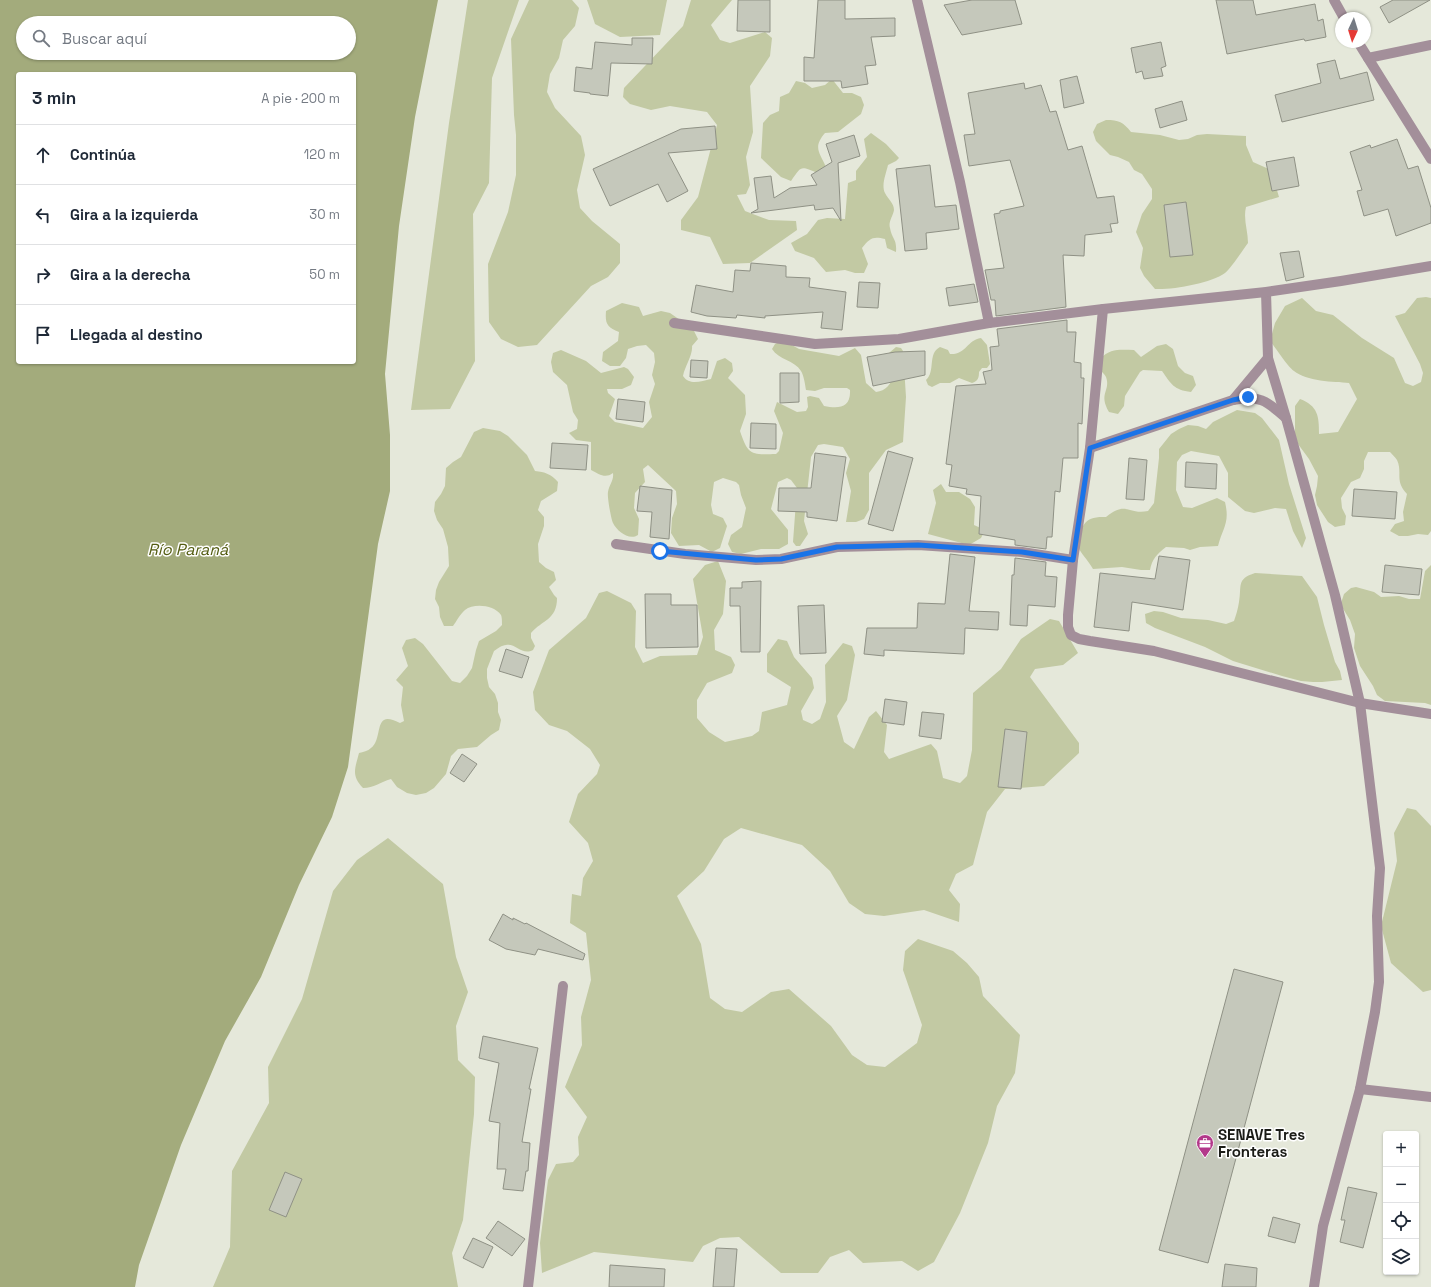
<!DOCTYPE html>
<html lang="es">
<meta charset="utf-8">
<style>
:root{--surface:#fff;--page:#f2f2f3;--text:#1f2937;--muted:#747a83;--line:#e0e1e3}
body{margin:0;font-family:"Space Grotesk",sans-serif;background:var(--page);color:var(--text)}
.controls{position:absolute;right:12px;bottom:12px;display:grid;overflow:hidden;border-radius:4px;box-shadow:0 1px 3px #0004}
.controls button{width:36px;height:36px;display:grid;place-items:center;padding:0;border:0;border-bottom:1px solid var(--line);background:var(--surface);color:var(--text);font:20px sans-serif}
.compass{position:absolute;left:1335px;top:12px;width:36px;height:36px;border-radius:50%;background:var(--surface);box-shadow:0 1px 3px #0004;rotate:184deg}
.stop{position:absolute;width:12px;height:12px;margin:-9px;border:3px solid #1a73e8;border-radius:50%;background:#fff}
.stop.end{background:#1a73e8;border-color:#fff;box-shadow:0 1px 4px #0008}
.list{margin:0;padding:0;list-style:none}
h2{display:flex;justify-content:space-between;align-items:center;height:52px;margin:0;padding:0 16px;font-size:17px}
h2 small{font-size:13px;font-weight:400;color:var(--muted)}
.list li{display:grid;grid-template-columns:26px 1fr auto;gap:12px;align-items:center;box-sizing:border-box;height:60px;padding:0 16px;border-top:1px solid var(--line)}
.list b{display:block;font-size:15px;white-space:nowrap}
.list em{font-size:13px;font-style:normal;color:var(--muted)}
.icon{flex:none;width:22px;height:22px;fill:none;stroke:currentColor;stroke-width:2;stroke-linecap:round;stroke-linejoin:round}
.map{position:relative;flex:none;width:1431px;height:1287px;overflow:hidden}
.search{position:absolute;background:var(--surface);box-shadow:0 1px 3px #0004;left:16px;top:16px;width:340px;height:44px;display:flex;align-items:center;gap:10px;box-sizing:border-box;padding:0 14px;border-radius:22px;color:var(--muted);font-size:15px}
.panel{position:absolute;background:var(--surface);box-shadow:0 1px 3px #0004;left:16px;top:72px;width:340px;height:292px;border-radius:4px}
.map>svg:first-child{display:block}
</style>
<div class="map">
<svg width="1431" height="1287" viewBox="0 0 1431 1287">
<rect width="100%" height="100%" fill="#e5e8da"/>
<g fill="#c2c9a3">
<polygon points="468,0 519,0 492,78 489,183 473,214 475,361 450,409 411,410 449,123"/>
<polygon points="529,0 572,0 579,8 575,26 563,40 559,58 550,74 547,92 555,108 581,136 585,155 577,190 580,208 592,221 620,244 620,263 608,277 591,286 537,345 518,347 501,339 489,322 488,264 508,212 516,175 516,135 514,115 511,39"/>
<polygon points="587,0 667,0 660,35 620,37 595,24"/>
<polygon points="691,0 732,0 711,25 720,40 730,43 765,32 772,38 770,56 750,86 753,132 746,157 750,185 746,194 737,195 745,211 769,220 796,221 797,230 750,263 723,264 710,237 681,230 681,220 698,197 717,125 707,112 670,106 651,110 630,104 623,97 624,88 683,26"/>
<path d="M832,79l11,14h9l9,4 3,8 -3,9 -23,18 -13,1c-12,14 -6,19 1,34l-8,6c-18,-7 -16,-8 -27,8l-10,-4 -20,-19 2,-35 7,-8 9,-4 1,-14 9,-4 7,-12 9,2 7,5 13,-3z"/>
<path d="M1106,120c13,0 17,2 25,12l29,3 19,5 9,-1 9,-4 10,-1 39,2v9l7,17 18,8 8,27 -33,10c-3,12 2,24 2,36 -6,8 -16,24 -23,30 -14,10 -52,17 -70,16l-11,-13 -4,-8 3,-20 -7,-16 6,-18 10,-15v-10l-10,-15 -8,-4 -5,-8 -11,-5 -8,-2 -14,-14 -3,-9 4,-8z"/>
<path d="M871,133l15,11 13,14 -3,3 -8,4c-2,9 -7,20 -3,28 3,6 9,10 9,17 -1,6 -6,12 -4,18 2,12 7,10 6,24l-9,-4 -2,-9c-12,-3 -15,-1 -23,9l6,16 -4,9h-9l-10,-3 -19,2 -12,-14 -19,-7 -4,-8 16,-9 11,-14 9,-2 18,1 3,-36 8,-3v-9l11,-14 -3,-18z"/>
<path d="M1426,297l5,1v233l-3,4 -10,-1 -10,2h-9l-9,-5 5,-7 9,-3 -1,-9 4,-18c-13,-14 -4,-21 -10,-34 -2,-3 -5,-6 -7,-8h-22l-4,9v8l-4,9 -9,4 -10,16 1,10 4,8 -1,9 -10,2 -7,-5 -11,-17 -2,-10 2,-9 1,-10 -9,-17 -11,-15 -3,-9v-29l5,-7c18,7 19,17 19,35l19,-2 19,-33 -8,-16c-15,-1 -43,-2 -55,-12 -7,-5 -18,-23 -24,-30l5,-18 10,-17 17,-8 14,13 17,4 29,23 32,20 11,25 8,3 8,-4 2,-9 -3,-9 -25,-48 10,-3 12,-15z"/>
<path d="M622,303l17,4 4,9 18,-5 9,2 23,16 5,10 -6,7c1,9 -7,20 -9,30 7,10 18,5 28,3l6,-18 8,-3 7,5 1,8 -5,7 17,17 1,19 -6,17c8,24 11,24 36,23l3,-3 4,-18 -9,-22 3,-9 20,10 9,-1 2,-4 -1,-10 3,-1 9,2 5,8c15,3 27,2 26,-16l-3,-2h-23l-9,3 -9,-1c-1,-6 -2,-14 -5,-19 -7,-11 -22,-11 -29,-22l3,-5 8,-4 16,9 40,7 16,-8 6,7 5,28 10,9c10,-1 15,-8 18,-17l-7,-13 2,-9 7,-6 5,1 2,3 3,46 -3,45 -17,8 -17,23v37l-5,9 -8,3h-10l5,-31 -5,-18 4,-14 -7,-12 -19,-3 -6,1 -7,12 -7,64 4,13 -8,12h-4l-3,-4 4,-54 -6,-8 -4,-2 -9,4 -7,27 17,21v14l-9,5h-18l-20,5 -9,-2 -4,-8 3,-9 11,-8 4,-19 -5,-13 -2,-10 -3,-3 -13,-4 -9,4 -3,23 2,9 10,4 4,8 -7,22 -8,4 -13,-7 -20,1 -8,-13 1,-15 5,-14 -1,-13 -28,-26 -5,4 2,13 -10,11 -1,15 5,11 -1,16c-9,6 -21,-4 -25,-12 -2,-4 -6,-27 -5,-31 1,-7 6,-11 5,-19 -8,6 -14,1 -22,-3v-28l-15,-2 -7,-7 8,-4 1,-9 -5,-8 -6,-27 -14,-13 -2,-10 2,-9 8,-3 25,11 15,12 23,-6 4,2 6,8 -3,8 -9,4h-15l1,4 7,6 -6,17 6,6 28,6 9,-11 -3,-15 6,-18 -3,-9 3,-13 -1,-9 -8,-8 -9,1 -9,3 -2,9 -6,8h-10l-8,-5 1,-9 15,-11 1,-9c-12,-5 -14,-8 -13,-21z"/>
<path d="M981,338l6,7 3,19 -3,4h-5l-3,4c0,6 -1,9 -7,11l-13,-5 -9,5h-10l-8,4 -4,-2 -2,-5c10,-9 1,-26 14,-33l8,3 2,4c16,1 17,-14 31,-16z"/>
<path d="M1166,344l7,5 5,17 7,7 8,3 3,9 -5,7c-17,-2 -20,-8 -29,-21l-19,-1 -3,2 -15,24 -1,10 -6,8 -9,-2c-11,-19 2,-21 -3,-35 -1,-3 -5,-5 -6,-8 -1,-3 0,-7 0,-10 11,-11 19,-9 34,-9l7,7 16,-11z"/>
<path d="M1237,410l18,3 7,5 17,22 10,44 17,54 -4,10 -9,-17 -7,-22 -11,-1 -21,5 -9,-2 -17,-14v-24l-9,-17 -28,-5 -9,4 -5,7 -1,28 7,17 9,1 25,-10 8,4c5,21 -2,25 -7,44l-18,1 -10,3 -6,-2 -18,-1c-9,7 -14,12 -16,23h-9l-19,-3 -29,2c-5,-9 -12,-15 -16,-24 5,-19 6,-29 29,-28 21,-17 21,-2 42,-6l6,-8 5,-45v-9l12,-15 8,-5 9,-4 10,1 8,3 7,-7z"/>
<path d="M483,428l17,3 8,5 19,19 8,16c10,1 16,3 23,11l-1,9 -16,10 -3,9 6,7v9l-6,18 1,18 7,6 8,4 2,8 -7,7 5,8 3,3c0,22 -15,22 -26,35v5l4,8 -2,4c-11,6 -17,-7 -27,-5 -4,0 -9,4 -12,6l-7,18v9l2,9 6,7 3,9v9l3,8 -2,10 -8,5 -14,12 -19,2 -7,7 -5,18 -12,14 -8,5 -10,2 -9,-2 -10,-6 -6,-8c-11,3 -17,9 -28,9 -12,-13 -8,-19 -4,-35 4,-1 9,-2 12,-5 13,-10 1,-40 29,-25l4,-2 -3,-16 2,-18 -7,-7 12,-14 -6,-18 4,-8 9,-2 8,6 29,37 8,2 7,-7 5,-8 4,-18 3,-9 17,-10 6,-6c0,-3 0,-8 -1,-10 -7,-10 -27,-12 -36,-5 -5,4 -9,12 -12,16h-9l-4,-9 -1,-10 -4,-8 1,-9 3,-8 10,-16 -1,-19 -5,-18 -6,-9 -3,-9 1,-9 6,-8 4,-8 1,-18 7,-6 8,-5 13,-25z"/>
<polygon points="941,484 946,492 959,492 970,499 975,507 974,525 985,530 981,538 969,545 928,534 936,503 933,490"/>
<polygon points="718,561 726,581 723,614 714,630 715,650 731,657 735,665 732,673 707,683 697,700 697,718 709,732 725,742 752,736 759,731 762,712 787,705 791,687 767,672 767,654 778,639 787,641 794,657 812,678 814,688 801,711 803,720 812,724 820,719 826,702 825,665 843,643 852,646 855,655 847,700 837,716 844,742 854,749 869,717 876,711 887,725 884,752 889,759 931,744 937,751 943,778 960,783 967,776 972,750 973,693 1001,669 1021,639 1050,619 1059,621 1078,653 1063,665 1035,669 1030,677 1079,743 1079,753 1044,786 1005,789 987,812 973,865 956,874 949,890 960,904 959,922 924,910 884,916 865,914 849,903 830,871 802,845 741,828 724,839 704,871 677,896 701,944 710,998 725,1009 742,1012 771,992 789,989 831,1026 852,1055 867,1065 885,1067 917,1043 922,1025 903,970 905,951 918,939 953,951 967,963 979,977 983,996 1020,1035 1015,1073 997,1106 988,1143 960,1213 934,1262 918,1271 902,1261 863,1263 849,1250 830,1257 818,1273 781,1273 739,1237 720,1238 703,1246 693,1262 594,1252 542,1273 540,1243 548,1180 556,1164 573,1162 579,1155 578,1137 587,1117 565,1087 582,1045 581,1017 591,980 586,933 570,923 572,894 581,896 583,878 593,861 588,843 569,822 578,794 597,774 600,765 590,749 567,731 549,725 535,710 533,692 549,650 586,618 599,593 607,591 631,603 636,611 635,647 643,663 660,656 697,655 703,637 693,579 705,565"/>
<polygon points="1431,565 1431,705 1425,703 1385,701 1377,695 1373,686 1360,666 1354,648 1355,634 1350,620 1342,607 1341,603 1344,594 1351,588 1356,587 1374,592 1381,597 1399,596 1409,599 1420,599 1425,571"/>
<path d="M1255,573l47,3 15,21 7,28 11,37 5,9 2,9 -20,2h-9l-12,-1 -19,-5 -49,-15 -28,-14 -50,-19 -9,-5 -1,-9 9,-3 9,1 18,6 27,2 18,4 8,-3c2,-6 4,-12 5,-19 3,-16 -3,-23 16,-29z"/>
<polygon points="1407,808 1416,810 1431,826 1431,990 1423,992 1391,963 1381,926 1397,861 1394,833"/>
<polygon points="388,838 443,884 456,957 468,992 456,1026 458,1060 475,1077 474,1114 463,1220 452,1253 458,1287 213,1287 230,1247 232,1171 269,1103 268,1067 302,999 333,891 357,860"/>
</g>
<path fill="#a3ab7c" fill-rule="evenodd" d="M0,0h438l-23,117 -16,109 -14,148 5,61v56l-12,53 -30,223 -16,50 -33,68 -38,92 -36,64 -44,104 -42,120 -4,22h-135zM23,23h326v30h-326zM18,74h336v288h-336z"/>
<g fill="#c5c8bb" stroke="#8f9185">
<polygon points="738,0 770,0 770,32 737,31"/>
<polygon points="818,0 845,0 845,19 895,18 895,36 871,37 876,65 865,66 868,84 842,88 841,81 804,81 804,57 814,58"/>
<polygon points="972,0 1015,0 1022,24 962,35 944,5"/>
<polygon points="1216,0 1253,0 1256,15 1315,4 1318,21 1323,19 1326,37 1305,41 1304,39 1227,54"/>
<polygon points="1393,0 1430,0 1389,23 1380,7"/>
<polygon points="632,38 653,38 652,64 611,63 608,96 590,94 590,93 574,91 576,67 592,69 595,42 632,45"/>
<polygon points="1161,42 1166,66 1161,68 1163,76 1144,79 1142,71 1136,73 1131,48"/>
<polygon points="1335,60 1340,79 1367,72 1374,100 1282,122 1275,95 1321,83 1317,64"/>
<polygon points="1077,76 1084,103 1064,108 1060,80"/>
<polygon points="1024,83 1025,89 1041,85 1050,112 1056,111 1068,150 1082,146 1097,198 1114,196 1118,223 1110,224 1112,232 1085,235 1084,256 1063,255 1066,307 996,316 995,300 991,300 985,270 1004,268 994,214 1000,213 1000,211 1024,206 1010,160 969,166 964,135 975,134 968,93"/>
<polygon points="1182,101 1187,120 1160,128 1155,109"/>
<polygon points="715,126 717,149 668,153 688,191 667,202 658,184 610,206 593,169 681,129"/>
<polygon points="854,135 860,156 838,163 841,221 833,208 815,210 814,205 751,213 758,209 754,178 771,176 774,198 790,188 817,185 811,175 832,162 826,144"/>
<polygon points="1397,139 1408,169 1418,166 1431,208 1431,223 1396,236 1388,209 1364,216 1357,191 1362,190 1350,152 1370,145 1371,148"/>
<polygon points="1294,157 1299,186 1272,191 1266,162"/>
<polygon points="930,165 935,207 956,205 959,229 926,233 927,249 905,251 896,169"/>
<polygon points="1186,202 1193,255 1170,257 1164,205"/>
<polygon points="1299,251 1304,277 1286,281 1280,253"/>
<polygon points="751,263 786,266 786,277 810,278 809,287 846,292 842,330 821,328 823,312 765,316 765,318 737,315 736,318 707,316 691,312 696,285 733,292 735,270 750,271"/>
<polygon points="859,282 880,283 878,308 857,307"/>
<polygon points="974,284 978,302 949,306 946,288"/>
<polygon points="1067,320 1067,332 1076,332 1074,362 1081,363 1081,378 1084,378 1082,424 1078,423 1078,458 1063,458 1060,492 1055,491 1052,537 1047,537 1046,549 1015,545 1015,540 979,534 981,496 966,494 967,489 949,486 952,465 946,464 956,386 986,384 983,372 992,370 990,347 999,346 997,329"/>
<polygon points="925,351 925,375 873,386 867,357 895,352"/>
<polygon points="691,360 708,361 707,378 690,377"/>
<polygon points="780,373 799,373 799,402 780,403"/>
<polygon points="618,399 645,402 643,422 616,419"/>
<polygon points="751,423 776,424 776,449 750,448"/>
<polygon points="552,443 588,445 586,470 550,468"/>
<polygon points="888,451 913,458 893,531 868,524"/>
<polygon points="815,453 846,457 837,521 807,517 807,512 778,511 779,488 811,488"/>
<polygon points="1129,458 1147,460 1144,500 1126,499"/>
<polygon points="1186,462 1217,464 1216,489 1185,487"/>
<polygon points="640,486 672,490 669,539 650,537 652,512 637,511"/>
<polygon points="1354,489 1397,492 1395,519 1352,516"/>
<polygon points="950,554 975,557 969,611 999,612 998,630 965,628 964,654 884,650 884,656 864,654 867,628 917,628 918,603 945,604"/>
<polygon points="1159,556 1190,560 1183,610 1132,602 1129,631 1094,627 1100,573 1155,579"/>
<polygon points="1015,558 1046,562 1045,576 1057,577 1055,607 1028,605 1027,626 1010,625 1012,575 1014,575"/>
<polygon points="1385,565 1422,569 1419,595 1382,592"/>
<polygon points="761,581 760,652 741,652 740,606 730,606 730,588 742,588 742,582"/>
<polygon points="645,594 671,594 671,605 697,605 698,647 646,648"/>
<polygon points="824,605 826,653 800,654 798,606"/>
<polygon points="506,649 529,657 522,678 499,671"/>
<polygon points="885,699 907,702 904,725 882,722"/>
<polygon points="922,712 944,714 941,739 919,736"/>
<polygon points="1005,729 1027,732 1021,789 998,787"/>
<polygon points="462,754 477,764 464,782 450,773"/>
<polygon points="503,914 513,920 513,918 525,924 526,923 585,954 583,960 538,949 535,955 506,949 489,940"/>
<polygon points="1234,969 1283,982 1208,1263 1159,1250"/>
<polygon points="483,1036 538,1048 529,1089 531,1089 522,1142 530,1143 528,1171 526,1171 523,1191 503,1189 506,1169 497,1169 500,1123 489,1121 499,1063 479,1058"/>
<polygon points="285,1172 302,1179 286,1217 269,1210"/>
<polygon points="1348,1187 1377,1193 1363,1248 1340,1242 1345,1220 1341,1220"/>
<polygon points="1273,1217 1300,1224 1295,1243 1268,1236"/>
<polygon points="498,1221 525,1239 512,1256 486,1238"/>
<polygon points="473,1238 493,1247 483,1268 463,1258"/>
<polygon points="716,1248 737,1249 734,1287 713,1287"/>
<polygon points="1225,1264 1257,1268 1256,1287 1222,1287"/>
<polygon points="610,1265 665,1269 664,1287 609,1287"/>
</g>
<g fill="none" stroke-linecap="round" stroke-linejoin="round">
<g stroke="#a38f9a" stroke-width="10">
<polyline points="917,0 960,182 989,323"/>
<polyline points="1334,0 1344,18"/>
<polyline points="1358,42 1431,159"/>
<polyline points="1368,58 1431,45"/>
<polyline points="1266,292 1268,358 1286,418 1335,595 1360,703 1380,868 1377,916 1379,982 1375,1012 1360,1089 1323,1226 1314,1287"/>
<polyline points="1103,309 1090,448 1073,560 1068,615 1068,627 1071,635 1079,639 1090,641 1154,651 1360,703 1431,714"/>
<polyline points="674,323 815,344 899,339 989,323 1103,309 1266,292 1341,281 1431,266"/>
<path d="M1233,400c26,-5 33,0 53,18"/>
<polyline points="1090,448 1233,400 1268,358"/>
<polyline points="616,544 685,554 756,560 781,559 837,547 918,545 1022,552 1073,560"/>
<polyline points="1360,1089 1431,1097"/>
<polyline points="528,1287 563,986"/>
</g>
</g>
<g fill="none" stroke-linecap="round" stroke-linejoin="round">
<polyline stroke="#1a73e8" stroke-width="5" points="660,551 756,560 781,559 837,547 918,545 1022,552 1073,560 1090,448 1233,400 1248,397"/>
</g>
<defs>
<symbol id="office-pin" viewBox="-11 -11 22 30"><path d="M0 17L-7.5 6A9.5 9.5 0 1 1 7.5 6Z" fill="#b3388a" stroke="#fff"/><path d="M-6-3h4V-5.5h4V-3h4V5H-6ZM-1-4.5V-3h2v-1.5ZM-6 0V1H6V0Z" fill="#fff"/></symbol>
</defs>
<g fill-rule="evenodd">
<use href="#office-pin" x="1195" y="1133" width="20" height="27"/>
</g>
<g text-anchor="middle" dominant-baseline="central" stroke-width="3" stroke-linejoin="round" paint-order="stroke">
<g font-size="15" font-weight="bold" fill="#1b1c17" stroke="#fff" text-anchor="start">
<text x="1218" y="1134">SENAVE Tres<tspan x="1218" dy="17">Fronteras</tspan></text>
</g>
<g font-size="16" font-style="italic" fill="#545d12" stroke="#fff">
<text x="188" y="549">Río Paraná</text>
</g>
</g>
</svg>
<div class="controls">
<button>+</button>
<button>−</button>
<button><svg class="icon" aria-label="locate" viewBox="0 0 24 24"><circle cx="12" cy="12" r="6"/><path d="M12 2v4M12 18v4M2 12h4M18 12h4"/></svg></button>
<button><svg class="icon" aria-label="layers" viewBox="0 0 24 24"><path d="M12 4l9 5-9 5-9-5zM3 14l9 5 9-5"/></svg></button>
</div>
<svg class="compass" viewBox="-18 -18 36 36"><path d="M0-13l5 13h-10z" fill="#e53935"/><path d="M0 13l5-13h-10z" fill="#747a83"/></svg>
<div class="stop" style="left:660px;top:551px"></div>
<div class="stop end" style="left:1248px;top:397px"></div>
<div class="search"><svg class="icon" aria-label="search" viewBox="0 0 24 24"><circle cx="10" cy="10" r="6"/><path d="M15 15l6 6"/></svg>Buscar aquí</div>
<section class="panel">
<h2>3 min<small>A pie · 200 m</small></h2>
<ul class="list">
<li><svg class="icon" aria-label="ahead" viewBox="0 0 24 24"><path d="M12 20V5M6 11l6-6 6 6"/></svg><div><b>Continúa</b></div><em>120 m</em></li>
<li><svg class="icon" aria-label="left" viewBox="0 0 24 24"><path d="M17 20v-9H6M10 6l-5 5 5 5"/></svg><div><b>Gira a la izquierda</b></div><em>30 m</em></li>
<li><svg class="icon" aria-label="right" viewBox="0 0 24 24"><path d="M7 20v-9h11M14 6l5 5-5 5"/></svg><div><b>Gira a la derecha</b></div><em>50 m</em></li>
<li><svg class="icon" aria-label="arrive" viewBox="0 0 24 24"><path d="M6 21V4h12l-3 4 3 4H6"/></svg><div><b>Llegada al destino</b></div></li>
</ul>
</section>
</div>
